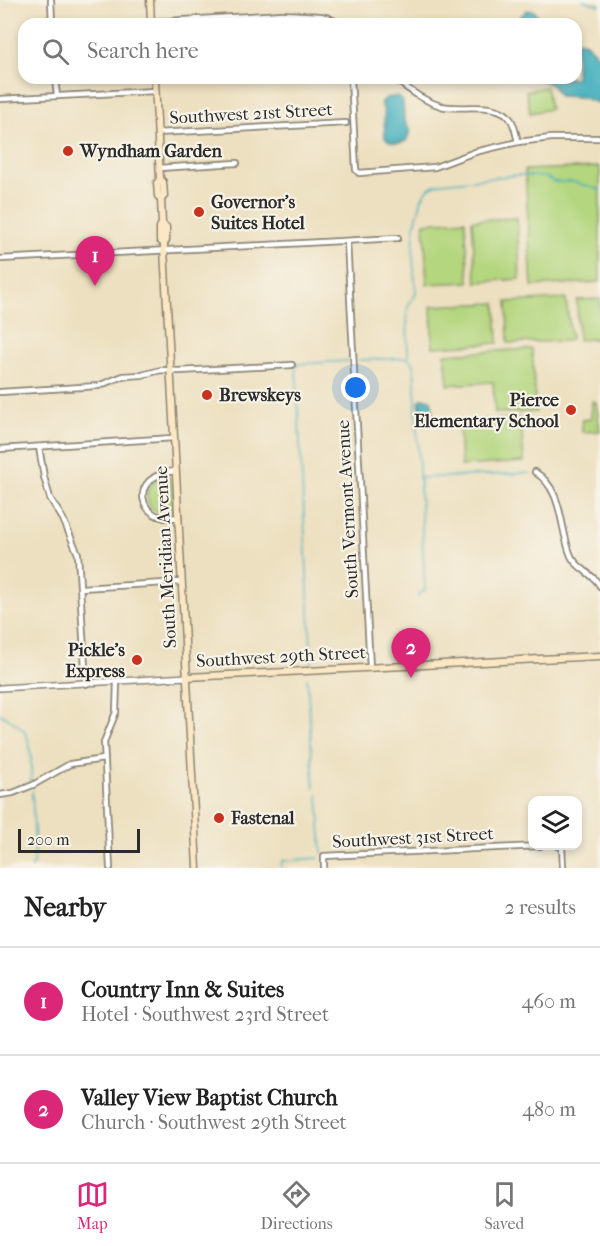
<!DOCTYPE html>
<meta charset="utf-8">
<style>
:root{--surface:#fff;--page:#f6f6f6;--text:#222;--muted:#767676;--line:#e0e0e0;--accent:#db2777}
body{margin:0;font-family:"IM FELL French Canon",serif;background:var(--page);color:var(--text)}
.controls{position:absolute;right:18px;bottom:18px;display:grid;overflow:hidden;border-radius:12px;box-shadow:0 3px 9px #0003}
.controls button{width:54px;height:54px;display:grid;place-items:center;padding:0;border:0;border-bottom:2px solid var(--line);background:var(--surface);color:var(--text);font:30px sans-serif}
.scale{position:absolute;left:18px;bottom:15px;width:122px;box-sizing:border-box;padding-left:6px;border:3px solid #2b2b2b;border-top:0;font-size:16px;line-height:21px;white-space:nowrap;color:#2b2b2b;-webkit-text-stroke:4px #f7f3e8;paint-order:stroke}
.you{position:absolute;left:356px;top:388px;width:21px;height:21px;margin:-15px;border:4px solid #fff;border-radius:50%;background:#1a73e8;box-shadow:0 0 0 9px #1a73e833}
.badge{display:grid;place-items:center;width:39px;height:39px;border-radius:50%;background:var(--accent);color:#fff;font-size:20px;font-weight:700}
.pin{position:absolute;translate:-50% -50px;filter:drop-shadow(0 2px 3px #0008)}
.pin::after{content:'';position:absolute;top:32px;width:21px;height:18px;background:inherit;clip-path:polygon(0 0,100% 0,50% 100%)}
.list{margin:0;padding:0;list-style:none}
h2{display:flex;justify-content:space-between;align-items:center;height:78px;margin:0;padding:0 24px;font-size:26px}
h2 small{font-size:20px;font-weight:400;color:var(--muted)}
.list li{display:grid;grid-template-columns:39px 1fr auto;gap:18px;align-items:center;box-sizing:border-box;height:108px;padding:0 24px;border-top:2px solid var(--line)}
.list b{display:block;font-size:22px;white-space:nowrap}
.list p{margin:0;font-size:20px;white-space:nowrap;color:var(--muted)}
.list em{font-size:20px;font-style:normal;color:var(--muted)}
.icon{flex:none;width:33px;height:33px;fill:none;stroke:currentColor;stroke-width:2;stroke-linecap:round;stroke-linejoin:round}
.map{position:relative;flex:none;width:600px;height:868px;overflow:hidden}
.search{position:absolute;background:var(--surface);box-shadow:0 3px 9px #0003;left:18px;right:18px;top:18px;height:66px;display:flex;align-items:center;gap:15px;box-sizing:border-box;padding:0 21px;border-radius:18px;color:var(--muted);font-size:22px}
.sheet{height:294px;background:var(--surface)}
nav{display:flex;justify-content:space-around;align-items:center;box-sizing:border-box;height:84px;border-top:2px solid var(--line);background:var(--surface);font-size:16px;color:var(--muted)}
nav a{display:grid;justify-items:center;gap:3px}
nav .on{color:var(--accent)}
.map>svg:first-child{display:block}
</style>
<div class="map">
<svg width="600" height="868" viewBox="0 0 600 868">
<rect width="100%" height="100%" fill="#f7f3e8"/>
<filter id="ink" filterUnits="userSpaceOnUse"><feTurbulence type="fractalNoise" baseFrequency=".0167" numOctaves="2"/><feDisplacementMap in="SourceGraphic" scale="12" xChannelSelector="R" yChannelSelector="G"/><feConvolveMatrix kernelMatrix="1 2 1 2 8 2 1 2 1" color-interpolation-filters="sRGB"/></filter>
<filter id="wash" filterUnits="userSpaceOnUse"><feTurbulence type="fractalNoise" baseFrequency=".008" numOctaves="4" result="noise"/><feDisplacementMap in="SourceGraphic" scale="24" xChannelSelector="R" yChannelSelector="G"/><feGaussianBlur stdDeviation="1.35" result="paint"/><feColorMatrix in="noise" values="0 0 0 0 0 0 0 0 0 0 0 0 0 0 0 0 0 1.4 0 .05"/><feComposite in="paint" operator="in"/></filter>
<g filter="url(#wash)">
<rect width="100%" height="100%" fill="#ede0c0"/>
<g fill="#b4d67e" stroke="#708054" stroke-width="1.5">
<polygon points="546,87 550,109 530,113 526,91"/>
<polygon points="600,167 600,282 532,286 525,170"/>
<polygon points="517,218 520,279 476,282 472,220"/>
<polygon points="465,220 469,282 427,284 424,223"/>
<polygon points="566,299 571,339 568,341 508,343 507,302"/>
<polygon points="600,299 600,339 578,340 577,300"/>
<polygon points="496,303 498,343 433,347 431,306"/>
<polygon points="532,349 536,412 495,413 493,382 448,385 445,354"/>
<polygon points="592,401 596,402 600,431 582,432 582,420 591,419"/>
<polygon points="521,418 524,462 461,466 459,422"/>
<path d="M167,475c7,7 9,32 3,40 -28,2 -32,-36 -3,-40z"/>
</g>
<g fill="#3eadbb" stroke="#346c73" stroke-width="1.5">
<polygon points="527,10 534,11 546,24 518,24 519,18"/>
<polygon points="576,40 586,43 600,58 600,104 581,97 559,96 552,85 535,78 576,78"/>
<path d="M397,96l6,5 1,18 6,13 -4,9c-8,3 -14,3 -21,-3l-1,-26 -3,-9 5,-5z"/>
<path d="M423,398l8,2c3,9 3,20 -5,26l-3,-2 -4,-23z"/>
</g>
<g fill="none" stroke-linecap="round" stroke-linejoin="round">
<g stroke="#3eadbb" stroke-width="1.5">
<polyline points="583,0 600,5"/>
<polyline points="359,360 408,358"/>
<polyline points="420,478 530,473"/>
<polyline points="418,597 419,593 425,591 414,364 408,358 407,312 408,306 416,294 413,259 414,228 422,198 429,188 435,185 441,183 519,175 546,177 554,182 574,182 600,190"/>
<polyline points="312,665 296,368 298,364 348,361"/>
<polyline points="307,678 314,788"/>
<path d="M0,714c23,12 30,18 31,44 0,8 1,16 -1,24"/>
<polyline points="32,791 35,850 32,868"/>
<polyline points="318,795 322,853"/>
<polyline points="281,868 282,861 319,858"/>
</g>
</g>
</g>
<g filter="url(#ink)">
<g fill="none" stroke-linecap="round" stroke-linejoin="round">
<defs>
<g id="minor">
<polyline points="51,0 52,24"/>
<polyline points="151,22 282,14 320,16 329,18 338,23"/>
<polyline points="55,78 57,96"/>
<polyline points="351,78 356,170 359,173 435,167 475,152 518,142 551,138 600,138"/>
<path d="M393,78c16,11 28,22 48,28 20,5 59,-6 70,14 4,6 5,15 7,22"/>
<polyline points="0,99 155,91"/>
<polyline points="157,133 346,123"/>
<polyline points="159,168 237,163"/>
<polyline points="347,241 370,668"/>
<polyline points="0,259 398,238"/>
<polyline points="0,392 98,386 123,376 142,375 161,370 179,371 292,365"/>
<polyline points="39,447 44,477 50,498 63,519 78,554 86,684"/>
<polyline points="0,449 174,438"/>
<path d="M176,471c-51,4 -37,55 3,46"/>
<path d="M535,472c29,18 24,56 36,84 6,13 22,17 29,30"/>
<polyline points="81,588 182,582"/>
<polyline points="0,795 13,793 33,785 70,764 104,759"/>
<polyline points="558,846 562,846 563,868"/>
<polyline points="110,868 104,742 116,712 117,682"/>
<polyline points="324,868 324,856 540,846"/>
</g>
<polyline id="tertiary" points="0,688 187,677"/>
<g id="secondary">
<polyline points="150,0 151,24"/>
<polyline points="157,78 155,82 160,179 157,183 158,196 161,199"/>
<polyline points="160,179 163,182 164,196 161,199 162,224 160,227 160,240 164,244"/>
<polyline points="162,224 166,227 166,240 164,244 164,249 197,868"/>
<polyline points="187,677 600,656"/>
</g>
</defs>
<use href="#minor" stroke="#8c8676" stroke-width="8"/>
<use href="#tertiary" stroke="#8c8676" stroke-width="8"/>
<use href="#secondary" stroke="#8c8676" stroke-width="9"/>
<use href="#minor" stroke="#fff" stroke-width="4.5"/>
<use href="#tertiary" stroke="#fff" stroke-width="5"/>
<use href="#secondary" stroke="#fbe7c3" stroke-width="6"/>
</g>
</g>
<g fill="#c8321e" stroke="#f7f3e8" stroke-width="2">
<circle cx="68" cy="151" r="6"/>
<circle cx="199" cy="212" r="6"/>
<circle cx="207" cy="395" r="6"/>
<circle cx="571" cy="410" r="6"/>
<circle cx="137" cy="660" r="6"/>
<circle cx="219" cy="818" r="6"/>
</g>
<g text-anchor="middle" dominant-baseline="central" stroke-width="4.5" stroke-linejoin="round" paint-order="stroke">
<g font-size="18" fill="#2b2b2b" stroke="#f7f3e8">
<text transform="translate(251 114) rotate(-3)">Southwest 21st Street</text>
<text transform="translate(348 509) rotate(-93)">South Vermont Avenue</text>
<text transform="translate(166 557) rotate(-93)">South Meridian Avenue</text>
<text transform="translate(281 657) rotate(-3)">Southwest 29th Street</text>
<text transform="translate(413 838) rotate(-3)">Southwest 31st Street</text>
</g>
<g font-size="18" font-weight="bold" fill="#2b2b2b" stroke="#f7f3e8" text-anchor="start">
<text x="80" y="151">Wyndham Garden</text>
<text x="211" y="202">Governor's<tspan x="211" dy="21">Suites Hotel</tspan></text>
<text x="219" y="395">Brewskeys</text>
<text x="559" y="400" text-anchor="end">Pierce<tspan x="559" dy="21">Elementary School</tspan></text>
<text x="125" y="650" text-anchor="end">Pickle's<tspan x="125" dy="21">Express</tspan></text>
<text x="231" y="818">Fastenal</text>
</g>
</g>
</svg>
<div class="controls">
<button><svg class="icon" aria-label="layers" viewBox="0 0 24 24"><path d="M12 4l9 5-9 5-9-5zM3 14l9 5 9-5"/></svg></button>
</div>
<div class="scale">200 m</div>
<div class="you"></div>
<div class="pin badge" style="left:95px;top:286px">1</div>
<div class="pin badge" style="left:411px;top:678px">2</div>
<div class="search"><svg class="icon" aria-label="search" viewBox="0 0 24 24"><circle cx="10" cy="10" r="6"/><path d="M15 15l6 6"/></svg>Search here</div>
</div>
<section class="sheet">
<h2>Nearby<small>2 results</small></h2>
<ul class="list">
<li><span class="badge">1</span><div><b>Country Inn &amp; Suites</b><p>Hotel · Southwest 23rd Street</p></div><em>460 m</em></li>
<li><span class="badge">2</span><div><b>Valley View Baptist Church</b><p>Church · Southwest 29th Street</p></div><em>480 m</em></li>
</ul>
</section>
<nav>
<a class="on"><svg class="icon" aria-label="map" viewBox="0 0 24 24"><path d="M3 6l6-2 6 2 6-2v14l-6 2-6-2-6 2zM9 4v14M15 6v14"/></svg>Map</a>
<a><svg class="icon" aria-label="directions" viewBox="0 0 24 24"><path d="M12 3l9 9-9 9-9-9zM9 14v-3h6M13 9l2 2-2 2"/></svg>Directions</a>
<a><svg class="icon" aria-label="saved" viewBox="0 0 24 24"><path d="M7 4h10v16l-5-4-5 4z"/></svg>Saved</a>
</nav>
